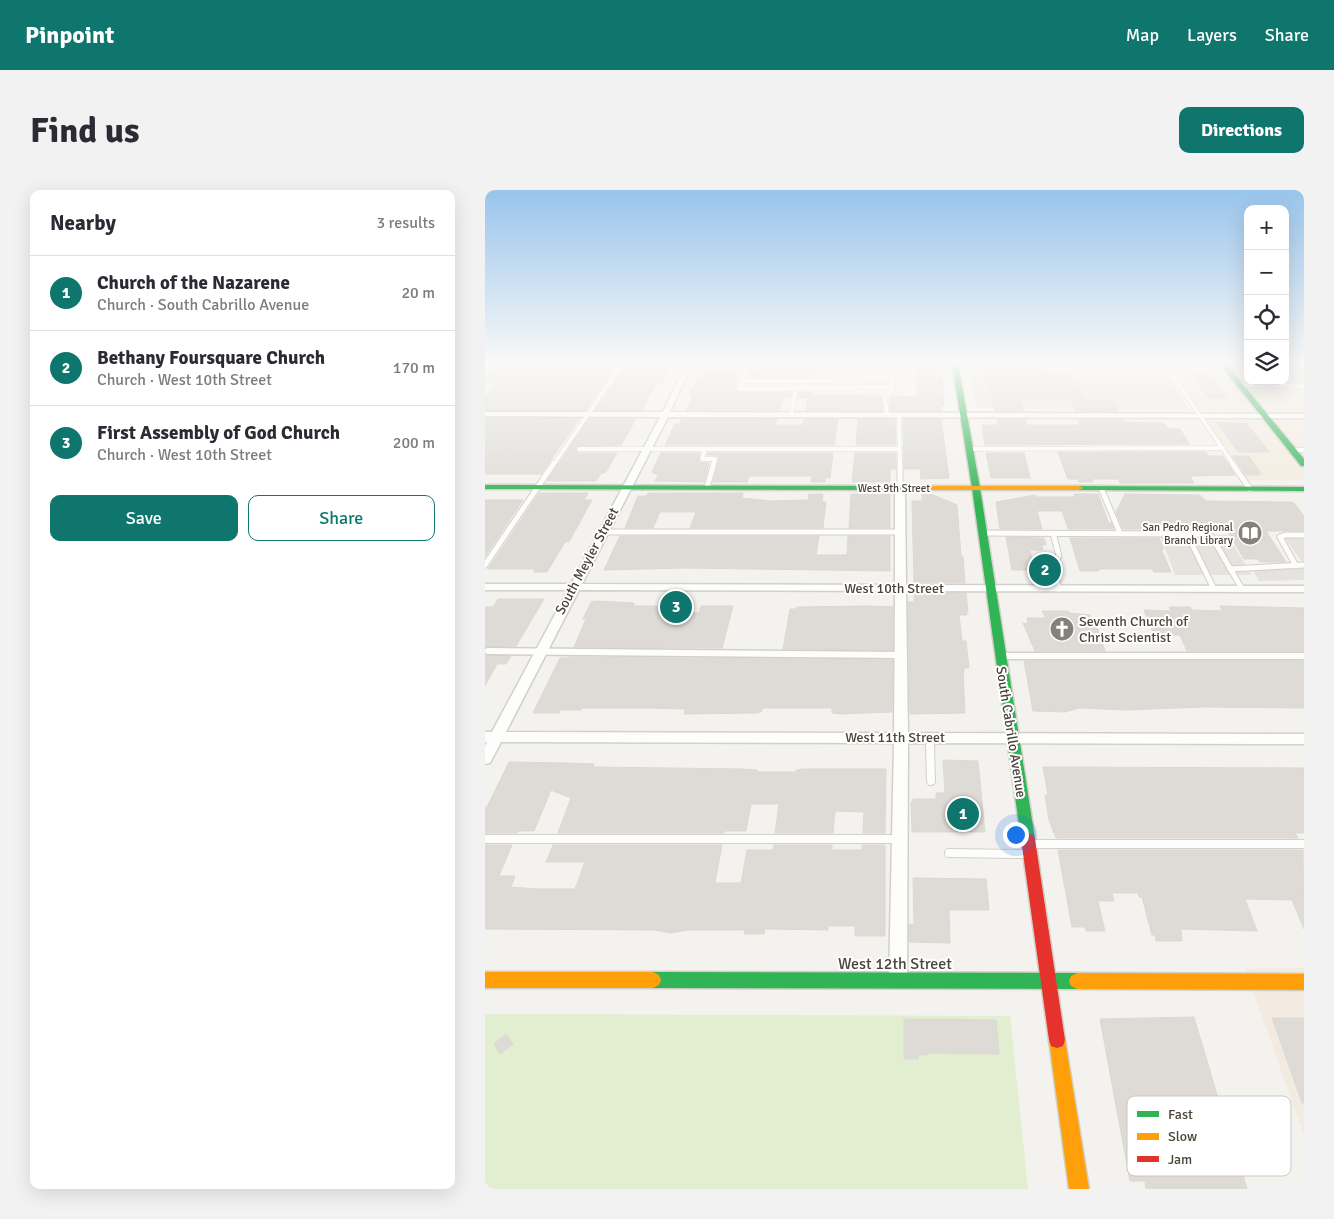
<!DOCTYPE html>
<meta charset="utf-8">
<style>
:root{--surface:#fff;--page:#f2f2f3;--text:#2b2b33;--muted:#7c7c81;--line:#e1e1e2;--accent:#0f766e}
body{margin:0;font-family:Signika,sans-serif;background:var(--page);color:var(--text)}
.controls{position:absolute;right:15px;top:15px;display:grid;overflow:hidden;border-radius:10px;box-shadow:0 5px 20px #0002}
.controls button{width:45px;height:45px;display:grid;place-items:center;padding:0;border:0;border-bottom:1px solid var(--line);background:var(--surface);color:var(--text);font:25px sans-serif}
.you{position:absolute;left:530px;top:644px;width:18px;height:18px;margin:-12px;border:4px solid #fff;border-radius:50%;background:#1a73e8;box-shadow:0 0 0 8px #1a73e833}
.badge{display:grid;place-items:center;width:32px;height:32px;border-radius:50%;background:var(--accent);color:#fff;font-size:16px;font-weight:700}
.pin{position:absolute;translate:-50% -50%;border:2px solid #fff;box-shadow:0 1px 5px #0006}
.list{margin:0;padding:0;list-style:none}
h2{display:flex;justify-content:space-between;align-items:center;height:65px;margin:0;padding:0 20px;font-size:21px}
h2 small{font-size:16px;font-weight:400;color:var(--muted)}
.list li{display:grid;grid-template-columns:32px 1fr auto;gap:15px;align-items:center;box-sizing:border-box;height:75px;padding:0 20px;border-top:1px solid var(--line)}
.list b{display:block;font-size:19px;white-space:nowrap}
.list p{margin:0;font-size:16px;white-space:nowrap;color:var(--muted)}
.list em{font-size:16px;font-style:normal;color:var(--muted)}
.actions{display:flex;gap:10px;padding:15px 20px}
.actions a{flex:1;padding:11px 0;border:1px solid var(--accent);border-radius:10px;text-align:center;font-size:18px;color:var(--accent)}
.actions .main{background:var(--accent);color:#fff}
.icon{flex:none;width:28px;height:28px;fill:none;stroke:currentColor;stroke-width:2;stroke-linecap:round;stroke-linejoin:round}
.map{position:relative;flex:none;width:819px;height:999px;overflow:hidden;border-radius:10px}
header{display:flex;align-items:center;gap:30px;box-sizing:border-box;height:70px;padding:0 25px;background:var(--accent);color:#fff}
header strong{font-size:24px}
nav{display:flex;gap:28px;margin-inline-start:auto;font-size:18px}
.intro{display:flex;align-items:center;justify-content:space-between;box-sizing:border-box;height:120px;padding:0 30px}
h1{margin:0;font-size:35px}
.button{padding:12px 22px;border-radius:10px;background:var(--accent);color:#fff;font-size:18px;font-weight:700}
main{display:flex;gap:30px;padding:0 30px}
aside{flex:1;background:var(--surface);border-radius:10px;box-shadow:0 5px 20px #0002}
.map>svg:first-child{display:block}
</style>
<header>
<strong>Pinpoint</strong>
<nav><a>Map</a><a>Layers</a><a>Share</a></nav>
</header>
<div class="intro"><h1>Find us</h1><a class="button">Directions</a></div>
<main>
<aside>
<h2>Nearby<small>3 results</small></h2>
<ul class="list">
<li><span class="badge">1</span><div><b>Church of the Nazarene</b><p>Church · South Cabrillo Avenue</p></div><em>20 m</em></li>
<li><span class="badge">2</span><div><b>Bethany Foursquare Church</b><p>Church · West 10th Street</p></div><em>170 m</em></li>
<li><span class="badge">3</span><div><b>First Assembly of God Church</b><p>Church · West 10th Street</p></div><em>200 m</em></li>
</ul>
<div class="actions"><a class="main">Save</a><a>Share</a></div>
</aside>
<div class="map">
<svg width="819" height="999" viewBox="0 0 819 999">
<rect width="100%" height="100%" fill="#f4f2ee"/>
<g fill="#f3ebdf">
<polygon points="683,174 763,174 763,191 800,191 800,174 814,174 819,179 819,290 761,290"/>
<polygon points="819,778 819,945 760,779"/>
</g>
<polygon fill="#eae5da" points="484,174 675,175 704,219 491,218"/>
<polygon fill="#e1eecf" points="0,824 525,826 543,999 0,999"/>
<g fill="#e6e3df">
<polygon points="675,345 742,345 767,385 690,385"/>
<polygon points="799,347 819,348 819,375"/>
<polygon points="819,377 819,390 774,391 767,379"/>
</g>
<g fill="#dedbd6" stroke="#dcd9d4">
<polygon points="142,174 188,174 176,194 172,194 156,220 110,220"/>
<polygon points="12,176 131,176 101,220 0,220 0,206 11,195 0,194 0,187"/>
<polygon points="500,176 553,176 558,178 560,184 587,184 599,210 628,211 633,222 590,221 585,207 534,207 538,221 510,221"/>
<polygon points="432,177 449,177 451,179 452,187 457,187 459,216 455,216 456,221 405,221 405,206 432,207"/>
<polygon points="272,178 329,178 329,187 263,187 265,180 272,180"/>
<polygon points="230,179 257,180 250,198 253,202 307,202 305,208 298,208 295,220 201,220 208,208 204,205 218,180"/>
<polygon points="705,183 723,183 742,208 724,208"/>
<polygon points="314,202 328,202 328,205 396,206 398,221 321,221 323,208 313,208"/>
<polygon points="0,228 95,228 56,284 0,284"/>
<polygon points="104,228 151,229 136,255 91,257 91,260 94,263 132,263 121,282 116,284 111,291 62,291"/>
<polygon points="197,229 292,229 290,235 318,235 319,229 353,229 349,255 180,255 190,234 194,234"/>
<polygon points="373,229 410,229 411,255 371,255"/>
<polygon points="418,229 456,229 464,288 436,289 435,279 419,279"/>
<polygon points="512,229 540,229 542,235 595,235 593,230 637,230 639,232 675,233 681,235 683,238 695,239 704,254 500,255 497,235 513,235"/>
<polygon points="732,232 762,234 784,262 753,262"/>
<polygon points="573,262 721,262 724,266 738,266 750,285 705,286 709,293 635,293 633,289 607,289 608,292 594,292 593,289 583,289"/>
<polygon points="176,263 215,263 214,272 224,273 219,292 170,291 173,285 167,282"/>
<polygon points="223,263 348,263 345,288 340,288 340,292 326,292 327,286 264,286 262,292 228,292 234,268 230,265 222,265"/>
<polygon points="370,263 411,263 411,279 405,279 405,292 367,292"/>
<polygon points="501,263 539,263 545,288 506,288"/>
<polygon points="747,266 764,266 776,284 773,284 774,285 761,285"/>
<polygon points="54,303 103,303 99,310 107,310 84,352 80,352 62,382 48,382 50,379 3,379"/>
<polygon points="163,303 258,303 257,308 286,311 323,310 324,304 338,304 337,312 341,312 338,338 205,338 211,322 175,322 168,338 140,338 153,306 161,306"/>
<polygon points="366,304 405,304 405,338 364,338"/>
<polygon points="437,304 446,304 472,315 476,366 478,366 480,393 429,393 427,311 437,311"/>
<polygon points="589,304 613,304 624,334 626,332 629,339 583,339 577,321 552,321 557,339 515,339 511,312 550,305 550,307 590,307"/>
<polygon points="640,304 715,305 721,311 808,312 819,326 819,341 781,341 801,372 775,372 773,369 759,369 739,335 669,334 671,339 638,339 631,322"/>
<polygon points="0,310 38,310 0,367"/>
<polygon points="135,346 334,346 331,365 362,365 363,346 405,346 405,381 199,378 119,380"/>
<polygon points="521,347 559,348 561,355 557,355 558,360 545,360 549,380 527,380"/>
<polygon points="585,348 674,348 679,359 676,359 686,382 669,382 667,379 613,379 614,381 595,381"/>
<polygon points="429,403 481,403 483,422 481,422 482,425 474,425 477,451 481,451 484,478 479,478 479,482 478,482 480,523 425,524 423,412 429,412"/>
<polygon points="13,409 59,409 31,456 0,457 0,417 8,417"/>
<polygon points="111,411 149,413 148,416 179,416 176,422 214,423 216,416 248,416 237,458 89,457 101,429 98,429 106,412"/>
<polygon points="384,416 408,417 408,460 298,459 305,419 311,419 312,417"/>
<polygon points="735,416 819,418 819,461 702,461 695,445 669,445 659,420 686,421 684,417 705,417 707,420 737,421"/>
<polygon points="557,421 583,421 584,423 605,425 606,427 609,428 620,461 550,461 538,433 543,434 542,428 561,428"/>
<polygon points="0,465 26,466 21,474 12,474 0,496"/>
<polygon points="84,467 408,470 407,522 355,524 347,523 347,518 278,518 276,522 270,523 199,524 200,519 165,518 97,518 96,520 75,520 74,523 48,523 75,468 84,468"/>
<polygon points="539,471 819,471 819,518 718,517 642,520 594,518 580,522 548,521"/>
<polygon points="458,570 493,571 500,642 427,642 426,612 428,612 428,609 451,609 451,603 460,603"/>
<polygon points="24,572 83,573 109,574 108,577 257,579 272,580 272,582 311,582 311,580 318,579 401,579 400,643 378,643 379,622 350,621 348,643 290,643 294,614 266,614 261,641 240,641 239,643 73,643 86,608 66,600 49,641 33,641 32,643 0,643 0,617 2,617"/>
<polygon points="558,577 819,578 819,643 810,643 813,648 571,648 564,630 560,605 563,605"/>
<polygon points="0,655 27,655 14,686 30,686 26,697 52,699 90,699 100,672 61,672 68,655 237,655 230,693 256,693 262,660 288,660 289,655 347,655 347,660 377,660 377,655 400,655 400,746 370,746 370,736 343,736 343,740 284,739 280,739 279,744 259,744 260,740 203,740 185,743 169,740 0,739"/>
<polygon points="573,660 818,660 819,739 807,710 760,709 772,741 696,739 697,751 671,751 670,745 667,745 657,707 654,707 653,703 627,703 629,711 613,711 620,741 601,741 600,737 587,737"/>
<polygon points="428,688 501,689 504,720 464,720 465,753 424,752 424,734 429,735"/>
<polygon points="709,827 733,908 736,908 762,999 661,999 660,991 645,991 615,829"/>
<polygon points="787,828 819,828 819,913 817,913"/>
<polygon points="419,829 511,830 514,864 443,863 443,865 433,864 433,869 419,869"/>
<polygon points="21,844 28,854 15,864 9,854"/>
</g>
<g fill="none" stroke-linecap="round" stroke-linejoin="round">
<defs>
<g id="lane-far3">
<polyline points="680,174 748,274"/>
<polyline points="0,179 5,174"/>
<polyline points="261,180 263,174"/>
<polyline points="260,184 254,199 408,197 400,207 402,225"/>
<polyline points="257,191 349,191 350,187 408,188 408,197"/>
<polyline points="755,195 819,196"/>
<polyline points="306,225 311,199"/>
<polyline points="414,225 415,274"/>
<polyline points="94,259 414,259"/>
<polyline points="220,259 217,269 230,269 228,274"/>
<polyline points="485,259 738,258"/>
<polyline points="808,260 819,260"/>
<polyline points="69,274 137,174"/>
</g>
<g id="lane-far2">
<polyline points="415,273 415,298"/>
<polyline points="747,273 765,299"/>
<polyline points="222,297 229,273"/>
<polyline points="616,298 635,343"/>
<polyline points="118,342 415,342"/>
<polyline points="498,343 702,344 729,399"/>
<polyline points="568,343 574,366 568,375 574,399"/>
<polyline points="702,344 720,344 727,347 757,399"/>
<polyline points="0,375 69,273"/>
<polyline points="811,376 795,347 800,345 819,345"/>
<polyline points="745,379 819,375"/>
</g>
<g id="lane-far1">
<polyline points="3,461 416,465"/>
<polyline points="518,466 819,466"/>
<polyline points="445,547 445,557"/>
</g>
<g id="lane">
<polyline points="445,555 446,591"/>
<polyline points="0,649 414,649"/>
<polyline points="548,654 819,654"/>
<polyline points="464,663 540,664"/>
</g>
<path id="street" d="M201,174h6l-22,48 634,2v4l-636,-1 -86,167 313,1v-97l5,-3 5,3 1,97 398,1v6l-398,-1 2,142 396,1v10l-396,-1 -1,237 -3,6 -6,2 -6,-2 -3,-6 5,-237 -393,-1 -11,21 -5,1v-18l2,-4h-2v-10h7l76,-142h-83v-6h86l89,-167 -175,-1v-4h178zM94,400l316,1 -1,142 -388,-1z"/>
<g id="fast">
<polygon points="467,174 473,174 495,298 550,649 548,653 543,655 538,653 536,649 487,298"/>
<polygon points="735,174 741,174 819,269 819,276 816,276"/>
<polygon points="0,295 442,296 446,298 442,300 0,299"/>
<polygon points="591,296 819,297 819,301 594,300 590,298"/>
<polygon points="168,782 592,783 598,786 600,791 598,796 592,799 168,798 162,795 160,790 162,785"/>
</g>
<g id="slow">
<polygon points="439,296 594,296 598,298 594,300 442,300 438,298"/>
<polygon points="0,782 168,782 174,785 176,790 174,795 168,798 0,798"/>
<polygon points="592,783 819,784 819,800 592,799 586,796 584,791 586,786"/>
<polygon points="572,842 578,844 580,850 604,999 584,999 564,850 566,844"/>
</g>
<polygon id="jam" points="543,643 548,645 550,649 580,850 578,856 572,858 566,856 564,850 536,649 538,645"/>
</defs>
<use href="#lane-far3" stroke="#d2d0cb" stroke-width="5"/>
<use href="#lane-far2" stroke="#d2d0cb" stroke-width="7"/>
<use href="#lane-far1" stroke="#d2d0cb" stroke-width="9"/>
<use href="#lane" stroke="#d2d0cb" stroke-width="10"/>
<use href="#street" stroke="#d2d0cb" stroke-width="3"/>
<use href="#fast" stroke="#d3cfc5" stroke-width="3"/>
<use href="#slow" stroke="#d3cfc5" stroke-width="3"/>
<use href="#jam" stroke="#d3cfc5" stroke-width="3"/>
<use href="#lane-far3" stroke="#fdfdfc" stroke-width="4"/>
<use href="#lane-far2" stroke="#fdfdfc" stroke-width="5"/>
<use href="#lane-far1" stroke="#fdfdfc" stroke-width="6"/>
<use href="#lane" stroke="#fdfdfc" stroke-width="8"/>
<use href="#street" fill="#fdfdfc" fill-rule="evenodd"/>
<use href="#fast" fill="#30b455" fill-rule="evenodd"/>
<use href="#slow" fill="#ff9f0a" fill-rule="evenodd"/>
<use href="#jam" fill="#e5322d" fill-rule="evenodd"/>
</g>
<linearGradient id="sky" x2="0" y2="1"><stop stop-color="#98c4ec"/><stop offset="0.55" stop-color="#faf9f7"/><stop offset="1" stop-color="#faf9f7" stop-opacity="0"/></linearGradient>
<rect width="819" height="314" fill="url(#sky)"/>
<defs>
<symbol id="library-disc" viewBox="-11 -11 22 22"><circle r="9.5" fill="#868178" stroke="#fff"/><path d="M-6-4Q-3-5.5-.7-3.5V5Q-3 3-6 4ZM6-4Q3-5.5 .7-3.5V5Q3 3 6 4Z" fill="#fff"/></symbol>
<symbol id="church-disc" viewBox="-11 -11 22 22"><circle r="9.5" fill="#868178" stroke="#fff"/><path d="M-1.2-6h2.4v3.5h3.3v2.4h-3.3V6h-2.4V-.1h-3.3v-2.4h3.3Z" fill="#fff"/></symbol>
</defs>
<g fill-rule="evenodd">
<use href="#library-disc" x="751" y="329" width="28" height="28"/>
<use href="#church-disc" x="563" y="425" width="28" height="28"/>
</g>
<g text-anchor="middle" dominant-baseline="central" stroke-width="4" stroke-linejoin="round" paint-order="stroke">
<g font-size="11" fill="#4b4439" stroke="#fff">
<text x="409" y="298">West 9th Street</text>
</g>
<g font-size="11" fill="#4b4439" stroke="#fff" text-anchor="end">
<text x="748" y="337">San Pedro Regional<tspan x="748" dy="13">Branch Library</tspan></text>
</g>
<g font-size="14" fill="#4b4439" stroke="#fff">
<text transform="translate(102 371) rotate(-62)">South Meyler Street</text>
<text x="409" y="398">West 10th Street</text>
<text transform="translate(526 542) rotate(81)">South Cabrillo Avenue</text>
<text x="410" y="547">West 11th Street</text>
</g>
<g font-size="14" fill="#4b4439" stroke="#fff" text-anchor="start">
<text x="594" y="431">Seventh Church of<tspan x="594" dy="16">Christ Scientist</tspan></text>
</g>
<g font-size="16" fill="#4b4439" stroke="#fff">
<text x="410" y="774">West 12th Street</text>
</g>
</g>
<rect x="642" y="906" width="164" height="80" rx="8" fill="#fff" stroke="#c9c7c4" stroke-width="1"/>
<rect x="652" y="921" width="22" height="6" fill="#30b455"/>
<rect x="652" y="943" width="22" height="7" fill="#ff9f0a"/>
<rect x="652" y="966" width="22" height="6" fill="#e5322d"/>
<g font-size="14" fill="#4b4439">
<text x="683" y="929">Fast</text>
<text x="683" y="951">Slow</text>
<text x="683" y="974">Jam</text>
</g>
</svg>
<div class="controls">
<button>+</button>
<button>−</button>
<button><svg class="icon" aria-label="locate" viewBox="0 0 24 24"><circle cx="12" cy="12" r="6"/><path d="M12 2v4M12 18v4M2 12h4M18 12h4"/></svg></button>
<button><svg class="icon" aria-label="layers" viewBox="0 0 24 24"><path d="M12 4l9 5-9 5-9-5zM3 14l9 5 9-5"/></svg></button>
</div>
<div class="you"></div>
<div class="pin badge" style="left:478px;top:624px">1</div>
<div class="pin badge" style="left:560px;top:380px">2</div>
<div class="pin badge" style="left:191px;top:417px">3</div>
</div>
</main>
